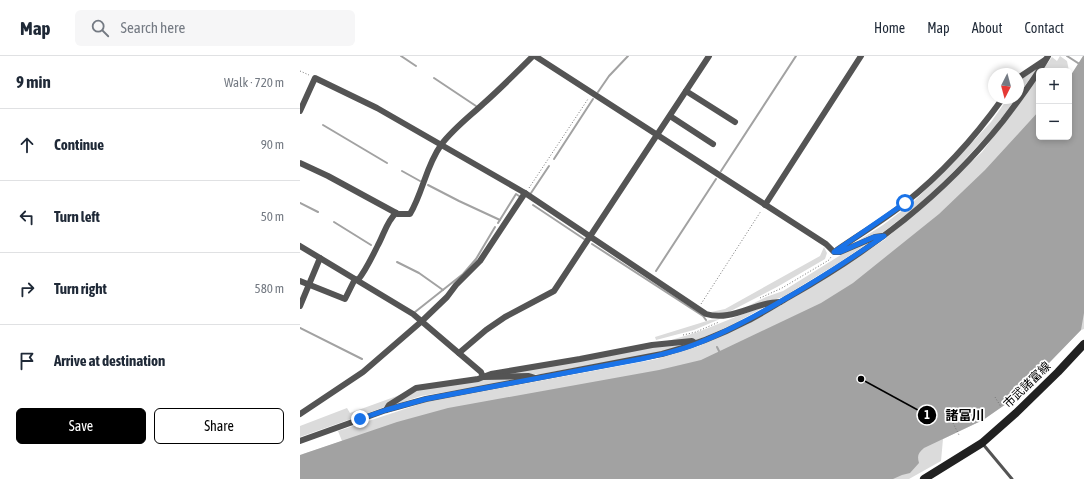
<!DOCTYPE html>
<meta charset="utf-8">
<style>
:root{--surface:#fff;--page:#f6f6f7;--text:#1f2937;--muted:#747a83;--line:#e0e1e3;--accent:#000}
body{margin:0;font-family:"Asap Condensed","Noto Sans JP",sans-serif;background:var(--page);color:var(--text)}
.controls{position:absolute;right:12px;top:12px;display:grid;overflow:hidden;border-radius:6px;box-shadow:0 2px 6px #0003}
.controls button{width:36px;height:36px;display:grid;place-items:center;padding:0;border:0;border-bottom:1px solid var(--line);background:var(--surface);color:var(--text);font:20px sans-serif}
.compass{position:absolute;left:688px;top:12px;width:36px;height:36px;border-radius:50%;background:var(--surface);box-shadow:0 2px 6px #0003;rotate:186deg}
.stop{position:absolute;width:12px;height:12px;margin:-9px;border:3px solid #1a73e8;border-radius:50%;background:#fff}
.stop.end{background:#1a73e8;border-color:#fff;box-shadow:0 1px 4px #0008}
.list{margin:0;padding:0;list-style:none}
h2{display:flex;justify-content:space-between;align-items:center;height:52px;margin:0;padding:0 16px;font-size:17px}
h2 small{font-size:13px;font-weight:400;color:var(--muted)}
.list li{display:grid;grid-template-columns:26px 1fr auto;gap:12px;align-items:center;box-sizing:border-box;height:72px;padding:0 16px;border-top:1px solid var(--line)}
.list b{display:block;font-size:15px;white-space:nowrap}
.list em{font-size:13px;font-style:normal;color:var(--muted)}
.actions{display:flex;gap:8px;padding:12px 16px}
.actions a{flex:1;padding:9px 0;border:1px solid var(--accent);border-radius:6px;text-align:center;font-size:14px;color:var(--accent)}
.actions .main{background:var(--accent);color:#fff}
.icon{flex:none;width:22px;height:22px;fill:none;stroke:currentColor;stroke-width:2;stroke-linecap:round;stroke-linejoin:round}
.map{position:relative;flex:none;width:784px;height:423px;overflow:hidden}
header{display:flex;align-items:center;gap:24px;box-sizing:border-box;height:56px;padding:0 20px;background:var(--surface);border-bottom:1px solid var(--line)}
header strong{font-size:19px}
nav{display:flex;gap:22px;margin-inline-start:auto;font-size:14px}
.search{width:280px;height:36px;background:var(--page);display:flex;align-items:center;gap:10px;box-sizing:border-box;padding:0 14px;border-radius:6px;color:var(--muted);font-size:15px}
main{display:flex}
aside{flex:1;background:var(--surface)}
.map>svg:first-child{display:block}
</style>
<header>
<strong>Map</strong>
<div class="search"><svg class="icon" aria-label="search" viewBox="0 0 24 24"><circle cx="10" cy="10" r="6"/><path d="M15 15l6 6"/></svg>Search here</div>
<nav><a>Home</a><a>Map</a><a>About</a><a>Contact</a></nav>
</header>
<main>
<aside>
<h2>9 min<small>Walk · 720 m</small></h2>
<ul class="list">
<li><svg class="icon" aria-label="ahead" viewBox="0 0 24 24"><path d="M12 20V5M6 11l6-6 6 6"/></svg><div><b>Continue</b></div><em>90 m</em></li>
<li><svg class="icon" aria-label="left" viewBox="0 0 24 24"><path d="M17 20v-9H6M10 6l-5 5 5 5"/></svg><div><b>Turn left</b></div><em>50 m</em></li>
<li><svg class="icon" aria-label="right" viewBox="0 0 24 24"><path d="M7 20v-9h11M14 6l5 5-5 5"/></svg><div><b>Turn right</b></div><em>580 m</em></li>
<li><svg class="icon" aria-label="arrive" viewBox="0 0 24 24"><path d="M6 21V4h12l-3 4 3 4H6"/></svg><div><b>Arrive at destination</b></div></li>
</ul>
<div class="actions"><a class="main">Save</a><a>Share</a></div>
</aside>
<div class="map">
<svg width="784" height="423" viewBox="0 0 784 423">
<rect width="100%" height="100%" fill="#fff"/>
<g fill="#dbdbdb">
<polygon points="760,0 767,5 769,15 742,15 752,1 757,5"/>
<polygon points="737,13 718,39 718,28 721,23"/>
<polygon points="739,19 739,69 585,218 414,306 0,399 42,385 38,375 126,346 357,303 399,290 450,267 518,227 584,184 633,142 682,96 719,47"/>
<polygon points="708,42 716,42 695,71 658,111 621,147 582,177 556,186 583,169 612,147 654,106 691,66"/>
<polygon points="576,182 537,208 483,241 442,253 466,241 483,235 552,192"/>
<polygon points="524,191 527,197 525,203 477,231 425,258 415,258 411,256 425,253 520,200"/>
<polygon points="784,244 784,273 781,274 716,341 683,364 643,383 641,405 609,423 582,423"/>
<polygon points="468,249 432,269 397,284 361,287 398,276 438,260"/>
<polygon points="420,263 394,274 356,284 355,281 410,264"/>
<polygon points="390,287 357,297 241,318 201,318 355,291"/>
<polygon points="191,322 228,323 121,340 91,350 120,333"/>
<polygon points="108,336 82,352 0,381 0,370 47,352 50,357"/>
</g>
<path fill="#a2a2a2" d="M783,0h1v257l-3,17 -65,67 -33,23 -59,28c-6,5 -7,8 -5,15l-9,10 -8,2 -9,4h-593v-24l97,-33 51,-14 211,-38 42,-10 120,-57 32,-20 86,-69 46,-44 54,-59v26h30v-59z"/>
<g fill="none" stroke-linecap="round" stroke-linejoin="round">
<g stroke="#a2a2a2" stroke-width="2">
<polyline points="101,0 116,10"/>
<polyline points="767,0 784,11"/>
<polyline points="134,22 176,50"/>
<polyline points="298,36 309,20 328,0"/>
<polyline points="23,69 87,107"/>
<polyline points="254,103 293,43"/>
<polyline points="102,115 120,125"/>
<polyline points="421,115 496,0"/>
<polyline points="128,129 159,145 200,164"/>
<polyline points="231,137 249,110"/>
<polyline points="0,147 18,156"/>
<polyline points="233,149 284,183"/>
<polyline points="34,166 71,189"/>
<polyline points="198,167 216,138 219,140"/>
<polyline points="292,188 403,260 406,264"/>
<polyline points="97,206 119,217 143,234"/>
<polyline points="356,215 416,123"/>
<polyline points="115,256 163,218 176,203 195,171"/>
<polyline points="0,272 62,303"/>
<polyline points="417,291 420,297"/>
</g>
<g stroke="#767676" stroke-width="1" stroke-dasharray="1 2" stroke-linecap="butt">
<polyline points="0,15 9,19"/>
<polyline points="229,132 288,43"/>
<polyline points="460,242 482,232 529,204 531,201"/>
<polyline points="401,248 461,155"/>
<polyline points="383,279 396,276 419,266"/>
<polyline points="695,341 701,351"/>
<polyline points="653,367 659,379"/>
</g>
<polyline stroke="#545454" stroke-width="3" points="682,387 712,423"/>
<g stroke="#545454" stroke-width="6">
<polyline points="235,0 526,188 534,196 540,196 575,181 582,180"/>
<polyline points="718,22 745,4"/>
<polyline points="386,35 435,66"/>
<path d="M0,55l15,-33 62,30 148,85 181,121c26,8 48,-12 74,-12"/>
<polyline points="370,60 413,88"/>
<path d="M0,107l28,13 70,38h12c13,-22 16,-48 31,-69 12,-16 28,-28 42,-41 17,-15 34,-32 50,-48"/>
<polyline points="465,149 561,0"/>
<polyline points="0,190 113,258 181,316 183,321 191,318 280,303 352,289 392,285 395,287"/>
<path d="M537,194c23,-16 47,-30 68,-47 38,-30 70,-66 98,-105"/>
<path d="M58,224c8,-10 14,-23 20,-35 6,-11 9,-24 18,-32"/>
<polyline points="0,225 45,243 55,223"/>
<polyline points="0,250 20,202"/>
<polyline points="159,297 186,274 205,261 254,235 409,0"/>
<polyline points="86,354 89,349 116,332 178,323 183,321 228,320 235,322"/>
<polyline points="0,358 63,316 122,265 147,241 156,229 180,205 225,137"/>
<path d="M0,385l86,-31 40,-11 236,-45c30,-8 58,-19 85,-33 14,-7 28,-16 42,-24 83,-47 154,-101 214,-176 16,-21 32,-42 45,-65"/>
</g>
<polyline stroke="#212121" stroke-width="8" points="624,423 682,387 716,357 758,316 784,288"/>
</g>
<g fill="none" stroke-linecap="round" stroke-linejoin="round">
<path stroke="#1a73e8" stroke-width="5" d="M60,363l26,-9 40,-11 215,-40c19,-4 37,-8 55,-15 29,-11 56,-26 82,-41 37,-21 71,-43 106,-67l-10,1 -34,15h-6l71,-49"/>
</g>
<g text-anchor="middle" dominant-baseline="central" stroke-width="3.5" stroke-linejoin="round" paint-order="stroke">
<g font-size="12" fill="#000" stroke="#fff">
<text transform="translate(727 329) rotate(-44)">市武諸富線</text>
</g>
</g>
<path fill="none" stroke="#000" stroke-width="1.5" d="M561 323L627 359"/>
<g fill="#000" stroke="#fff" stroke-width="1.5">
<circle cx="561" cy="323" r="4"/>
<circle cx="627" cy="359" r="10"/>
</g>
<g font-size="12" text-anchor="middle" font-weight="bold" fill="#fff">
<text x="627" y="363">1</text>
</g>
<g font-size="13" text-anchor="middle" font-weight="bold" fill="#000" stroke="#fff" stroke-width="3.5" stroke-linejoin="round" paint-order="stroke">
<text x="665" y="364">諸富川</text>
</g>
</svg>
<div class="controls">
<button>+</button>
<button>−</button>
</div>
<svg class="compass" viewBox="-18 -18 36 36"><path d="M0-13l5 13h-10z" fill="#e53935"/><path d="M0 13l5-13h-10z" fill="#747a83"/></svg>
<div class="stop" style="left:605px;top:147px"></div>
<div class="stop end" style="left:60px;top:363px"></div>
</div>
</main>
